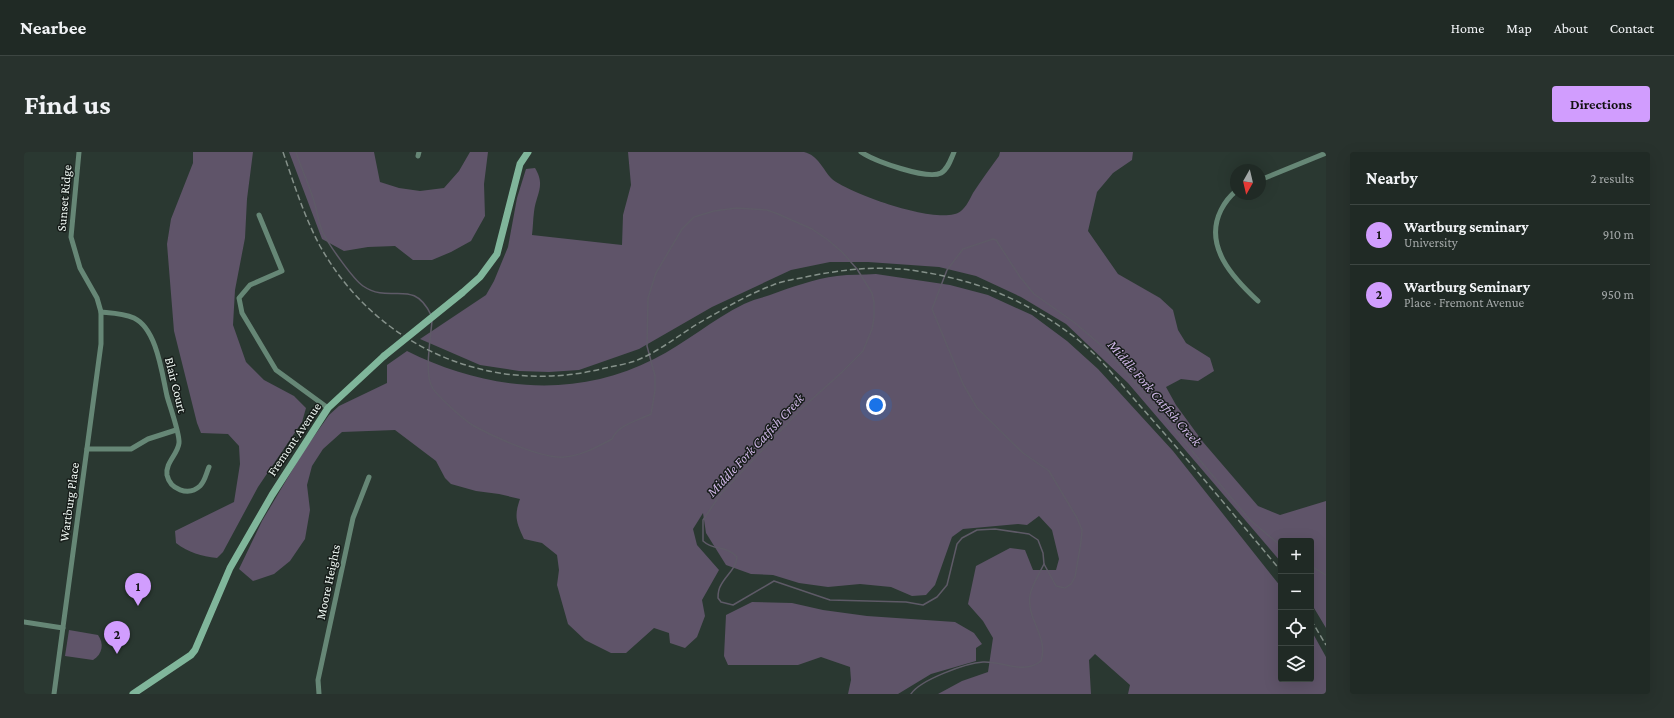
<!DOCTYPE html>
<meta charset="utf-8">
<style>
:root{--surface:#202a25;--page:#28322d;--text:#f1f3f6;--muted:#a2a7a7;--line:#3d4642;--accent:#d19dfe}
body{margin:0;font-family:"Crimson Pro",serif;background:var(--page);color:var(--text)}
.controls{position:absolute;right:12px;bottom:12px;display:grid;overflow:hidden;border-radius:4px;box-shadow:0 4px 16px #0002}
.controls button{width:36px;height:36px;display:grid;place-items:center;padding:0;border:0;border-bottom:1px solid var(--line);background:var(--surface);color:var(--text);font:20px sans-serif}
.compass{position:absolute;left:1206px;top:12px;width:36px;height:36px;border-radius:50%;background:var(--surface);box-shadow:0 4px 16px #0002;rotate:188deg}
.you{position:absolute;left:852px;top:253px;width:14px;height:14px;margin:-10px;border:3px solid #fff;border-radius:50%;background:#1a73e8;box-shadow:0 0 0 6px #1a73e833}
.badge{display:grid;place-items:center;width:26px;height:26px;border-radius:50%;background:var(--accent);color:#111;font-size:13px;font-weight:700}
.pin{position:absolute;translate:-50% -33px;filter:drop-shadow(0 1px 2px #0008)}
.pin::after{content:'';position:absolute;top:21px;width:14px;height:12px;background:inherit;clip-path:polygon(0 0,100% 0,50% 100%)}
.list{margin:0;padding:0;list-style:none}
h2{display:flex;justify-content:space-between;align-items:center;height:52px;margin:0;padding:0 16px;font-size:17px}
h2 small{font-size:13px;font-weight:400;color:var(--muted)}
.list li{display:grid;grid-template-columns:26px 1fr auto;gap:12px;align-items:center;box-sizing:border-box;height:60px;padding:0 16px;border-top:1px solid var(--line)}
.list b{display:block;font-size:15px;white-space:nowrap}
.list p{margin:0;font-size:13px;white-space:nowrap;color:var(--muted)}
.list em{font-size:13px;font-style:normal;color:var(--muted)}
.icon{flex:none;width:22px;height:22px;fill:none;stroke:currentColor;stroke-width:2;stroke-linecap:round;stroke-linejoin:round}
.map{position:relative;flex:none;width:1302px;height:542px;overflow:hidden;border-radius:4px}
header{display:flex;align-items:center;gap:24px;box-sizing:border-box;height:56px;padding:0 20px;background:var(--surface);border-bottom:1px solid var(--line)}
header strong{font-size:19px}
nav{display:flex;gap:22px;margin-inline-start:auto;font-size:14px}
.intro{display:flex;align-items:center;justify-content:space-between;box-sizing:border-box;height:96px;padding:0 24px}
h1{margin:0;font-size:28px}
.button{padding:10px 18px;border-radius:4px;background:var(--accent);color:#111;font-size:14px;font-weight:700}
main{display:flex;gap:24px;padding:0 24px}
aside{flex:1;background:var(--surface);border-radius:4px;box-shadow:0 4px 16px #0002}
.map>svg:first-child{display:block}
</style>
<header>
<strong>Nearbee</strong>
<nav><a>Home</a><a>Map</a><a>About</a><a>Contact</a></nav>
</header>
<div class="intro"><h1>Find us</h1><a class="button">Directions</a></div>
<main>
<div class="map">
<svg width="1302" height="542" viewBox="0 0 1302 542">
<rect width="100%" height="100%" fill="#2a3831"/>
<g fill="#5f5469">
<path d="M169,0h60l-6,47 -2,39 -10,52 -2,35 13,37 18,18 30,16 12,12 -4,14 -44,65 -35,65 -6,6c-16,-2 -28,-5 -41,-15l-1,-12 59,-29 6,-38 -1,-18 -11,-12 -27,-1 -4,-10 -23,-92 -7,-87 4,-25 22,-56z"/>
<polygon points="265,0 350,0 356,30 375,36 396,39 420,36 435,19 446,0 464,0 460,32 461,64 447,89 427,100 408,108 389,108 371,94 344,95 320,99 298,87"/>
<path d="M604,0h176c14,3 19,18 28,27 18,15 110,48 129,32 5,-4 9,-12 12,-18 8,-12 17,-25 26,-37l1,-4h133l-1,8 -19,13 -16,19 -9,39 30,43 42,24 13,12 5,20 8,13 24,15 4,13 -16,10 -17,-2 -15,8 10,18 27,37 55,64 22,9 46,-14v127l-15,-25v-62h-30v21l-153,-179 -62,-59 -45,-27 -45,-21 -37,-9 -71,-5h-38l-39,8 -79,37 -73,42 -60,21 -30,2 -30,-1 -39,-6 -60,-26 66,-44 8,-14 14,-34 9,-49 9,-29 9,-1c11,18 1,26 -1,44 -1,7 -1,15 -2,23l90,10 1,-30 8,-30z"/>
<path d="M852,122l74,11 38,10 44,20 35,26 31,28 75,82 108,136v92h30v-49l15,27v37h-198l2,-9 -35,-31 -6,6 2,34h-153l24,-13 26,-9 5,-34 -10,-17 -15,-17 8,-38 34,-18 15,2 8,20h23l3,-11 -7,-29 -13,-14 -12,9 -9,-1 -55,5 -11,8 -17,48 -9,10 -14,1 -21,-9 -31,-3 -32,3 -29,-4 -26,-8 -22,-1 -25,-9 -20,-32 -3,-20 -10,16 4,16 22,25 -17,30 3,16 -8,21 -12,11 -15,-5 -1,-10 -15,-5 -28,25h-15l-26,-13 -17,-16 -11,-39 2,-15 -2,-15 -15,-12 -18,-4c-8,-17 -10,-23 -4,-40l-21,-5 -23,-3 -25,-7 -6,-6 -9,-17 -41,-31 -53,2 -19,17 -11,17 -5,19 3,25 -5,29 -15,22 -16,13 -21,7 -14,-12 23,-48 41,-69 26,-37 10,-9 48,-23v-18l20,-14c78,39 168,49 247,8 32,-16 59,-40 90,-55 8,-4 18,-6 26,-9 22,-8 44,-16 67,-19 13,-2 26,-1 39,-2z"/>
<polygon points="728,450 768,451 799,458 843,464 931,470 950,481 958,492 952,496 952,509 907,522 874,542 824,542 827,528 826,515 797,505 774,513 704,513 700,504 702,463"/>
<path d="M45,478l29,5c6,8 5,19 -5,25l-28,-4z"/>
</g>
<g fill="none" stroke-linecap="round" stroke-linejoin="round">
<g stroke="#5e5a67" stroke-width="1.5">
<path d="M272,0c5,16 12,30 17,46 4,11 5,24 10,35 6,12 30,46 40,53 28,19 50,-9 68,29"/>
<path d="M408,168c-1,17 -8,53 0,67 5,9 33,34 42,39 20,11 68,33 90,31 17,-1 33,-10 48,-18 7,-15 25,-18 39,-25l4,-24v-14l-8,-30 1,-48 8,-25 26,-44 12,-12 20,-6 22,-3 31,2 11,4 34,15 16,11 14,12 15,17 15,24 2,9v15l-2,12 -9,22 -22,22 -41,37 -80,85 -17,25v21c12,11 21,3 34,16 -1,12 -11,18 -16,28 -2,3 -3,9 -3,13l3,4 12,3 41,-24 56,19 76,2 17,3 14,-8 10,-12 10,-41 5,-6 15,-8 18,-1 34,5 9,6 5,13 1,11 12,22 9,2 6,-4 4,-7 6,-35 1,-12 -5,-12 -28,-47 -26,-18 -46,-45 -14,-24 -31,-75 15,-39 16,-21 30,-10 3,1 24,37 14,17 41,29 34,29 141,168 31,26"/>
<polyline points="1287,414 1302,423"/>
<path d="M887,542c9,-14 55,-31 72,-32 21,-1 40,13 58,-1 8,-24 -15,-42 -11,-66 2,-10 9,-21 14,-31"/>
</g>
<g stroke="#668776" stroke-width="5">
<path d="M837,0c13,9 66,28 80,21 7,-4 10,-14 13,-21"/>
<polyline points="394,4 395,0"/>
<polyline points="1236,28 1302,1"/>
<path d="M1212,39c-6,5 -12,13 -15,19 -18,36 12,68 37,91"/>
<polyline points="235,63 258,119 226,133 215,146 218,161 252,218 304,256"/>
<path d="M77,160c12,1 22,1 33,6 23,11 28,56 33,78 3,11 13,38 12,47 -1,11 -14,20 -12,32 3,14 21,22 33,11 5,-5 6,-12 9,-19"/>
<polyline points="63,297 107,297 124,287 152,278"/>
<polyline points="0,470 39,476"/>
<polyline points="30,542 77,192 77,160 73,146 56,116 47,85 55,0"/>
<polyline points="295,542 294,528 329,366 345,325"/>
</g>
<g stroke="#80b69b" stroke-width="7">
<polyline points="438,141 456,125 473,102 496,12 504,0"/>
<polyline points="109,542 167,503 171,498 206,416 248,343 304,256 360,204"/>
</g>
<g stroke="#85918a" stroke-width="1.5" stroke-dasharray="6 3" stroke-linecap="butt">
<path d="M259,0c11,32 21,64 37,94 57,102 172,151 285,122 10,-2 21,-4 30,-7 26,-10 47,-29 71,-42 21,-12 45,-26 67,-34 12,-5 25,-6 37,-9 57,-11 93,-11 150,4 43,11 87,34 122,63 21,17 42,45 60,65 47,53 93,108 139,163"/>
<polyline points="1287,468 1302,493"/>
</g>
<polyline stroke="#80b69b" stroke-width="7" points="360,204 438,141"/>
</g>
<g text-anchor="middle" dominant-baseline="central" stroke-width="3" stroke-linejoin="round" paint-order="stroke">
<g font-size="13" fill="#eef7f2" stroke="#171d1a">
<text transform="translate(40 46) rotate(-85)">Sunset Ridge</text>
<text transform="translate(152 233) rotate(76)">Blair Court</text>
<text transform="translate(270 287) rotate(-56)">Fremont Avenue</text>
<text transform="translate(45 350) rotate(-82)">Wartburg Place</text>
<text transform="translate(304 430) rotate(-78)">Moore Heights</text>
</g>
<g font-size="14" font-style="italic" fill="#d0b7e7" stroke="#171d1a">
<text transform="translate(1131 241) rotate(49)">Middle Fork Catfish Creek</text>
<text transform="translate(731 293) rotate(-47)">Middle Fork Catfish Creek</text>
</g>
</g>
</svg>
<div class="controls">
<button>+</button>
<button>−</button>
<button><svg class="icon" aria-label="locate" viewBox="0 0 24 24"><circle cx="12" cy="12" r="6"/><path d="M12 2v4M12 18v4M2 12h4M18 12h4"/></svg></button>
<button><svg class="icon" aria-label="layers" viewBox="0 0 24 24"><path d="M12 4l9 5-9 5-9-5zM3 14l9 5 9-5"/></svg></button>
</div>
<svg class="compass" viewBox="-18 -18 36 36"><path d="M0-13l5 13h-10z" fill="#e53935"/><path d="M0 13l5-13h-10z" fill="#a2a7a7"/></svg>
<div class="you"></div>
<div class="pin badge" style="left:114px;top:454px">1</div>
<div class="pin badge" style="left:93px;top:502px">2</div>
</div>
<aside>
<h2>Nearby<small>2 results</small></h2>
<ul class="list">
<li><span class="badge">1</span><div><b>Wartburg seminary</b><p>University</p></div><em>910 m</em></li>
<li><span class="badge">2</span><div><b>Wartburg Seminary</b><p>Place · Fremont Avenue</p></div><em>950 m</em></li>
</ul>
</aside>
</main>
